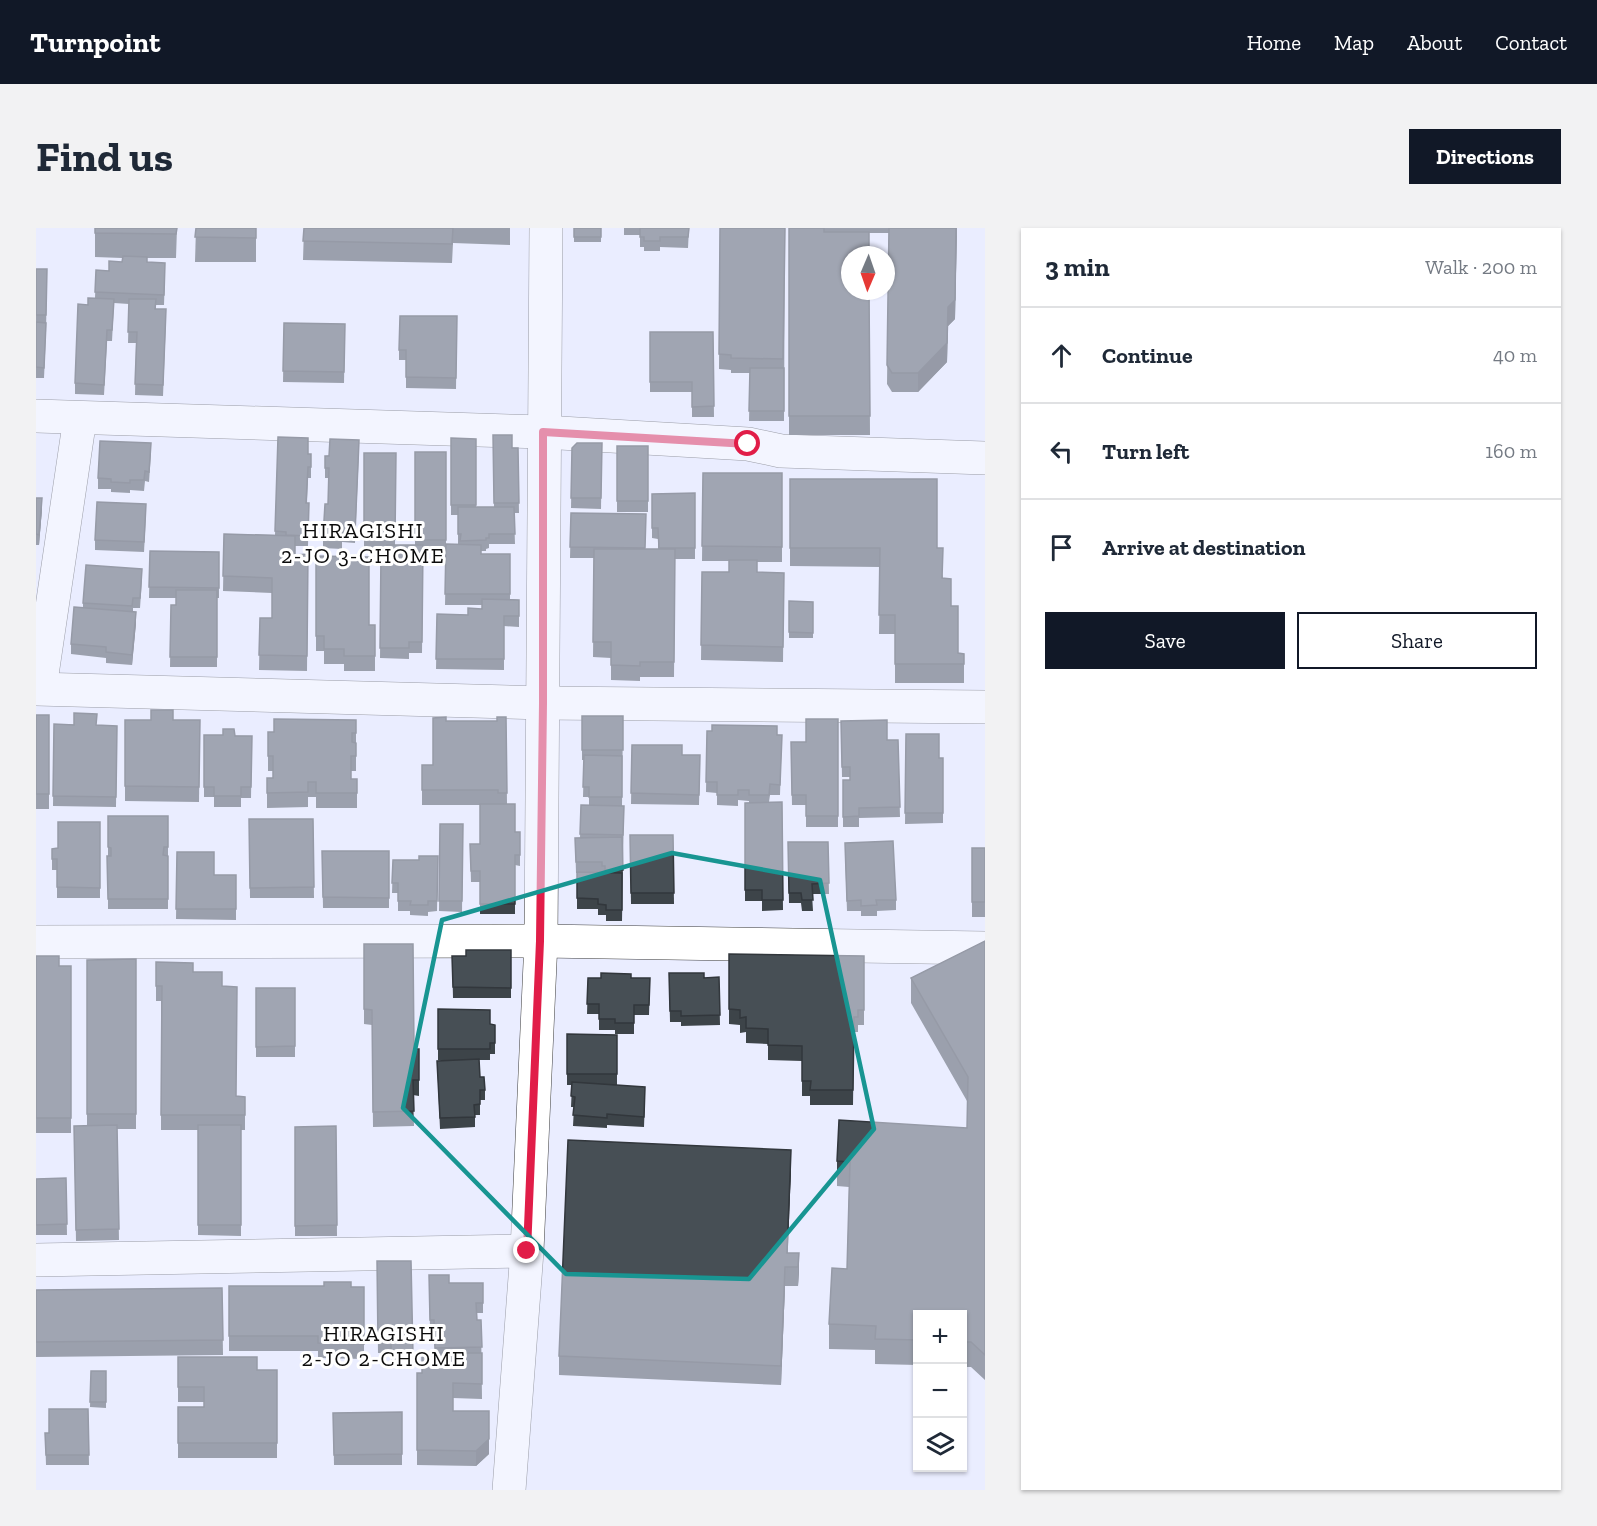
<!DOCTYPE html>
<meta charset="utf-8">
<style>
:root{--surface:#fff;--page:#f2f2f3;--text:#1f2937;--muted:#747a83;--line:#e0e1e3;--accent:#111827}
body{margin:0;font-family:"Zilla Slab",serif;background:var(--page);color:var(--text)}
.controls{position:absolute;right:18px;bottom:18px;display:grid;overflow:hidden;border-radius:0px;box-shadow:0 2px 4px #0004}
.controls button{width:54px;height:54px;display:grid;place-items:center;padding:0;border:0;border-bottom:2px solid var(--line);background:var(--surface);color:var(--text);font:30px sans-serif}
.compass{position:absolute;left:805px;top:18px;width:54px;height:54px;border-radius:50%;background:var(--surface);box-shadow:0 2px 4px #0004;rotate:182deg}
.stop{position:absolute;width:18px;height:18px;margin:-14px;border:4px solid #e11d48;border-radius:50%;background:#fff}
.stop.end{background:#e11d48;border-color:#fff;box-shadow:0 2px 6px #0008}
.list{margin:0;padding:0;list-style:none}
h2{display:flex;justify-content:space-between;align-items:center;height:78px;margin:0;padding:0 24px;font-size:26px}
h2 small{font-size:20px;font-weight:400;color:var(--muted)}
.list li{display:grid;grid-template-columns:39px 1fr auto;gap:18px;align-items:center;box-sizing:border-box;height:96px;padding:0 24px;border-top:2px solid var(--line)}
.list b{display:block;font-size:22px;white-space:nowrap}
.list em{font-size:20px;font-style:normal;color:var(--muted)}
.actions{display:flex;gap:12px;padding:18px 24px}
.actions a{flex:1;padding:14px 0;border:2px solid var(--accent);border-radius:0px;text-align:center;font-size:21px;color:var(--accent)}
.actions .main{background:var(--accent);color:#fff}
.icon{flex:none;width:33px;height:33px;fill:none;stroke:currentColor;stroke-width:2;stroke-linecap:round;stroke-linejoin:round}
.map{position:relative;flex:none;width:949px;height:1262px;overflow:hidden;border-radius:0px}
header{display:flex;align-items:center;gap:36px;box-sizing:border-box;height:84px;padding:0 30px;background:var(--accent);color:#fff}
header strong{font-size:28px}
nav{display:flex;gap:33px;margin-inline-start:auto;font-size:21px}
.intro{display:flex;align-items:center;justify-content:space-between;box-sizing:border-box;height:144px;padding:0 36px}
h1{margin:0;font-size:42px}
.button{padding:15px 27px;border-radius:0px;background:var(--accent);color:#fff;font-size:21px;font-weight:700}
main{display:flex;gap:36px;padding:0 36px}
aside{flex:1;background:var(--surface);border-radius:0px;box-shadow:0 2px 4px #0004}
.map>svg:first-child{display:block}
</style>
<header>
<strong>Turnpoint</strong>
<nav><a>Home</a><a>Map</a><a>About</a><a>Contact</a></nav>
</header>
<div class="intro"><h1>Find us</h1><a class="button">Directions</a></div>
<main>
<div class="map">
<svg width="949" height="1262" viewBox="0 0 949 1262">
<rect width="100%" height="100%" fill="#eaedff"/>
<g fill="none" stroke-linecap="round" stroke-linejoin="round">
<defs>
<g id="minor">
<polyline points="0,188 507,204 712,216 745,223 949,230"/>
<polyline points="4,460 44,190"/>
<polyline points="0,461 507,475 949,479"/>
<polyline points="0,714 505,713 949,720"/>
<polyline points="0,1032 491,1023"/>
<polyline points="473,1262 491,1023 505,713 510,0"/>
</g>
</defs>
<use href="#minor" stroke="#3e3e3e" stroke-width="34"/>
<use href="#minor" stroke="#fff" stroke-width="33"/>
</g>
<g fill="#3d4449">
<polygon points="59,0 141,0 140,30 111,30 111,34 129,45 128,77 120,77 120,81 130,92 127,168 99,167 100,115 92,115 93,76 78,75 76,113 71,113 68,167 39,166 39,155 52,77 59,70 60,42 73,43 86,34 86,30 59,29"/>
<polygon points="160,0 220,0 220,34 159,34"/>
<polygon points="268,0 474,0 474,17 417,15 416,35 267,32"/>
<rect x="538" y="0" width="27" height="14"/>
<polygon points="588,0 653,0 652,20 624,19 624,23 608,23 608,19 604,19 604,7 588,7"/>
<polygon points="684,0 749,0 748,193 713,193 714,145 695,145 695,142 683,141"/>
<polygon points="753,0 921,0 919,91 912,98 911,134 882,164 856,164 851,156 853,5 833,5 834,207 753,207"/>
<polygon points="0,41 11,41 10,105 8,150 0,150"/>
<polygon points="421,88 420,161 370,160 370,132 363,132 363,122"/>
<polygon points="248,95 309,96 308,155 247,154"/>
<polygon points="614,104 677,104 678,189 656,189 656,164 614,164"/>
<polygon points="457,207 476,220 482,220 483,285 478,285 479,316 453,316 453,320 450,321 450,323 445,323 445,326 474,326 474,371 483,372 483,399 468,398 468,442 400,441 401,386 432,387 446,381 446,377 409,377 410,323 387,323 386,425 373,425 373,431 344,430 345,326 351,327 351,321 328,321 328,225 360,225 359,317 379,317 379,224 410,224 410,316 422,316 422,287 415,287 415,210 440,211 440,279 458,279"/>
<polygon points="242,209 272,226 275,226 275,250 272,250 271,275 273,275 272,318 259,318 259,327 272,326 271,443 223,442 224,390 236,390 236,365 187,363 188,306 239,307"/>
<polygon points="566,215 565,281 535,280 536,220"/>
<rect x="581" y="218" width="31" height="66"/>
<polygon points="323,223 319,315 306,314 306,321 287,320 287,309 292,276 293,250 289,250 289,228"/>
<polygon points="115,225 113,254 109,253 108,263 94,262 94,265 75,264 75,261 62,261 62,250"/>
<polygon points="667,245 746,245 746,334 721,334 721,344 748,345 747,434 665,432 666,344 693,344 693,333 666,333"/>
<polygon points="754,251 901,320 907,350 915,378 922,425 928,436 928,455 859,455 859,406 843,406 844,339 754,338"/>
<polygon points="659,265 659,331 639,331 638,449 604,449 604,453 575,452 575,430 557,429 558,330 534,330 535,285 610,286 609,321 622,321 622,311 616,310 616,266"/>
<polygon points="0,270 6,281 3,317 0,317"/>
<polygon points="110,286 108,324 59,322 59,312"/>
<polygon points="114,323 183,324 183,370 181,370 181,439 134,439 135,377 140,377 140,370 113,370"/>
<polygon points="280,328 333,397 339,397 339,443 308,443 308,436 288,436 288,423 280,423"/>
<polygon points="106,351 104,380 97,380 97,384 100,395 96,437 70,435 70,430 35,426 35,416 47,380 47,375"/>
<polygon points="753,373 777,374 777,410 753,410"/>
<rect x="0" y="487" width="13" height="94"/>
<polygon points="546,488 587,488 586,578 588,578 586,693 570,693 570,687 562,687 562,681 541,681 541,645 540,645 539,610 544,610 545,577 553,578 553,569 547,569 548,532 546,532"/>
<polygon points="470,489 471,576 479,604 484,604 484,638 479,637 479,686 444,686 444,654 435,654 434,616 444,616 444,577 386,577 386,537 397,537 410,493 461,493"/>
<polygon points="802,491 802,599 770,599 770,577 756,577 755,514 770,514"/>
<polygon points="89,492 164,492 163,574 89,573"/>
<polygon points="320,492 320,543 315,543 315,551 321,551 321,580 280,580 280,569 272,569 272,579 231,580 231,550 237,550 237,543 232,543 232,504 238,504"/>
<polygon points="805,493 851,512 862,512 864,589 823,590 823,599 807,599 807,552 814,552 814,549 806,549"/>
<polygon points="18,496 81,498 80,579 17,578"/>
<polygon points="671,503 746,507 744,567 734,567 733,574 746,574 747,682 726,683 726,673 709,673 709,575 713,575 713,573 702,572 702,578 681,577 681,565 670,564"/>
<polygon points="870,506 903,530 907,530 907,595 869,596"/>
<polygon points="168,507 216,508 215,570 205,570 205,579 178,579 178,569 168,569"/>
<polygon points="596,517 646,527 664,527 663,577 595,576"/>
<rect x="72" y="588" width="60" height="93"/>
<polygon points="213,591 277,591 278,670 214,670"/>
<polygon points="64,594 64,670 21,670 21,642 16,642 16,621 22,620"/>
<polygon points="404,596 427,596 426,684 403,683"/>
<polygon points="594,607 637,607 638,676 595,676"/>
<polygon points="752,614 792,614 793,666 776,666 777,683 766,683 765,675 753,675"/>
<rect x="936" y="620" width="13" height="69"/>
<polygon points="286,623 353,623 353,680 287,680"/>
<polygon points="141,624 178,647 200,647 200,692 140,691"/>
<polygon points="809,626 860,672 860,682 841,683 841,688 825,688 825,683 811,683"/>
<polygon points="402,628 401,683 392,684 392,688 374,687 374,683 362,683 362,665 356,665 357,632 383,632"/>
<polygon points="949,713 949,1152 935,1139 927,1139 927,1086 882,1086 882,1137 839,1136 839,1122 793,1121 793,1096 811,1041 813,959 801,958 801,933 931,900 931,873 875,775 875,750"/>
<polygon points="328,716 383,852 383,868 377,867 378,898 337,899 336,797 328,796"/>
<polygon points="475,722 475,770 417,770 416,728 430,728"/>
<polygon points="693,726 828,728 828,797 822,797 822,804 818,804 817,877 774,877 774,868 766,868 766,833 732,832 732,816 710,815 710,804 704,805 704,797 693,796"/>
<polygon points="0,728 23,738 35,738 35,905 0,905"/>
<polygon points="100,731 100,901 81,901 83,1012 40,1013 38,898 51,898 51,732"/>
<polygon points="120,734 157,744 186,758 200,868 209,869 209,902 205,902 205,1008 162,1007 162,902 125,902 125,773 120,773"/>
<polygon points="633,745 668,750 683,749 684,797 645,798 645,794 634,794"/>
<polygon points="552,750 614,750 613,787 598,787 598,806 579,806 579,802 563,802 563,786 551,786"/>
<rect x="220" y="760" width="39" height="69"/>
<polygon points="402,781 454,796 459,797 459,826 454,826 454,832 443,832 444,849 449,862 449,872 444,872 444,887 439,887 439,899 404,901 401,833 425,832 402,832"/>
<polygon points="531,806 581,807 581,857 572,857 609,870 608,899 571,897 571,900 537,898 538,879 535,879 536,857 531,857"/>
<polygon points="300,898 301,1008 259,1008 259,899"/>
<polygon points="755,941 751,1025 763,1025 763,1044 762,1058 749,1058 745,1157 523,1147 523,1128"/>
<polygon points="30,950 31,1007 0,1007 0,951"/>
<polygon points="341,1033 375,1033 377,1137 355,1138 355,1125 342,1125"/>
<polygon points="393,1047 413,1055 447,1055 447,1085 441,1085 441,1092 445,1092 446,1171 417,1170 417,1183 453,1226 440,1238 381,1237 381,1145 386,1145 399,1126 398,1103 394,1103"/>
<polygon points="193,1058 328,1059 328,1131 282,1130 282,1123 193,1123"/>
<polygon points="186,1060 187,1127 0,1129 0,1062"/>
<polygon points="142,1129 221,1142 241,1142 241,1230 142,1230 142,1179 168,1179 168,1174 142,1174"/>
<polygon points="55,1143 70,1143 70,1180 54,1179"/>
<polygon points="52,1181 53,1237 10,1237 9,1205 13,1205"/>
<polygon points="366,1184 366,1237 298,1237 297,1185"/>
</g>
<g fill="#32373c">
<polygon points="921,0 919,91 912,98 911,134 882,164 882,145 912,79"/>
<polygon points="6,270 6,281 3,317 3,307"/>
<polygon points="100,384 100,395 96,437 96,427"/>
<polygon points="755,922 755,941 751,1044 751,1025"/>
<polygon points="763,1025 763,1044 762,1058 762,1039"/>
<polygon points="749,1039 749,1058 745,1157 745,1138"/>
<polygon points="453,1183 453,1226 440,1238 440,1223"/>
</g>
<g fill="#474f55" stroke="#32373c" stroke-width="1.5">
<polygon points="59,0 141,0 140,6 59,5"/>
<polygon points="160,0 220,0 220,10 159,9"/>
<polygon points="268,0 417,0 416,16 267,13"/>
<rect x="538" y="0" width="27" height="9"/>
<polygon points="604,0 653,0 652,9 624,9 624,13 608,13 608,9 604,9"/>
<polygon points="684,0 749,0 747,131 695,130 695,127 683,126"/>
<polygon points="753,0 788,0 788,4 833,4 833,27 814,27 814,63 833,63 834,188 753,188"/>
<polygon points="853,0 920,0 919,72 912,79 911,115 882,145 856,145 851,137"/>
<polygon points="87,28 111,29 111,34 129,35 128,67 59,64 60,42 73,43 73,33 86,34"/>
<polygon points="0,41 11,41 10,87 0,87"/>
<polygon points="52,70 78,71 76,102 71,102 68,157 39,155 42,76 52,77"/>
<polygon points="93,71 120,71 119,81 130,81 127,157 99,156 101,104 92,104"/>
<polygon points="364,88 421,88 420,150 370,149 370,122 363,122"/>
<polygon points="0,94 10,95 8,140 0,139"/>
<polygon points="248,95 309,96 308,144 247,143"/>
<polygon points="614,104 677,104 678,178 656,179 656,154 614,154"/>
<polygon points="714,140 748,140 748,183 713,183"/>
<polygon points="457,207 476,207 476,220 482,220 483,275 458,275"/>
<polygon points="242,209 272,210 272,226 275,226 275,239 272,239 270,275 273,275 272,308 250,307 250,304 239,303"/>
<polygon points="415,210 440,211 440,277 415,277"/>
<polygon points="294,211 323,212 319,305 306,304 306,310 287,309 289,276 292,276 293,240 289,240 289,228 293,228"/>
<polygon points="64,213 115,215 113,244 109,243 108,252 94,252 94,255 75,254 75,251 62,250"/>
<polygon points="541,215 566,215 565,270 535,270 536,220"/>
<rect x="581" y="218" width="31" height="55"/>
<rect x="379" y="224" width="31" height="88"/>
<polygon points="328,225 360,225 359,311 328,310"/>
<polygon points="667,245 746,245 746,319 666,318"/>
<polygon points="754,251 901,251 901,320 907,320 906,350 915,351 915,378 922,378 922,425 928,426 928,436 859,436 859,387 843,387 844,320 754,320"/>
<polygon points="659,265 659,320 623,320 622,300 616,300 616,266"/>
<polygon points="0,270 6,270 3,307 0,306"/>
<polygon points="61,274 110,276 108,314 59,312"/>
<polygon points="422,279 478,279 479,306 453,306 453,310 450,310 450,312 424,313 425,306 422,306"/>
<polygon points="535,285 610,286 609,320 534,319"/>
<polygon points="188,306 259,308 259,327 272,326 271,428 223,427 224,390 236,390 236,350 187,348"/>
<polygon points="410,316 445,317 445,326 474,326 474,366 409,366"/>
<polygon points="351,317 387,317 386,414 373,414 373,420 344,420 345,326 351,327"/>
<polygon points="558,321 639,321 638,434 604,434 604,438 575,437 575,414 557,414"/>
<polygon points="114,323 183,324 183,360 113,359"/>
<polygon points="280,328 333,329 333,397 339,397 339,428 308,428 308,421 288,421 288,408 280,408"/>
<polygon points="693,332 721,332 721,344 748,345 747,419 665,417 666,344 693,344"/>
<polygon points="50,337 106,341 104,370 97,370 96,378 47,375"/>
<polygon points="140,362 181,362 181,429 134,429 135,377 140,377"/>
<polygon points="446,371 483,372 483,388 468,388 468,431 400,431 401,386 432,387 432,380 446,381"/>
<polygon points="753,373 777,374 777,405 753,404"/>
<polygon points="38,379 100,384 96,427 70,424 70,419 35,416"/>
<polygon points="115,482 137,482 137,492 164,492 163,559 89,558 89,492 115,492"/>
<polygon points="38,485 61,486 60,497 81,498 80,569 17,568 18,496 38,497"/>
<rect x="0" y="487" width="13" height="79"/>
<rect x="546" y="488" width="41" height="34"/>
<polygon points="410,489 410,493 461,493 461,489 470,489 471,565 462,565 462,562 386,562 386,537 397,537 397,490"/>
<polygon points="238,491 320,492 320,505 316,505 316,514 320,515 320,528 315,528 315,551 321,551 321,565 280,565 280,554 272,554 272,564 231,565 231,550 237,550 237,528 232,528 232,504 238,504"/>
<polygon points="770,491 802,491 802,588 770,588 770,567 756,567 755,514 770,514"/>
<polygon points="851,492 851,512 862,512 864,579 823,580 823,588 807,589 807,552 814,552 814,539 806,539 805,493"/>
<polygon points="676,497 741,498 741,507 746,507 744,557 734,556 733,567 713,567 713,562 702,562 702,567 681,567 681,554 670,554 671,503 676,503"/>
<polygon points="187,501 198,501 199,508 216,508 215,559 205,559 205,568 178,568 178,559 168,559 168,507 187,507"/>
<polygon points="870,506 903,506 903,530 907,530 907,585 869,585"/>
<polygon points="596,517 646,517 646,527 664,527 663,567 595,565"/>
<polygon points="548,527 586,528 586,569 553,569 553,559 547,559"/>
<polygon points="746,574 747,672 726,672 726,662 709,662 709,575"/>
<polygon points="444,576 479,576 479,604 484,604 484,627 479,627 479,676 444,676 444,643 435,643 434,616 444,616"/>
<polygon points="545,577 588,578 587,607 544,606"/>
<polygon points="72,588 132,588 132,619 128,619 127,627 132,628 132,671 72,671 71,628 75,628 75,620 72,619"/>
<polygon points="213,591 277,591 278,659 214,660"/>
<polygon points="22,594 64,594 64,660 21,659 21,631 16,631 16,621 22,620"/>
<polygon points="404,596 427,596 426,673 403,673"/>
<polygon points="594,607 637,607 638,665 595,665"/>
<polygon points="586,609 587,642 569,642 569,638 566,638 566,634 540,634 539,610"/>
<polygon points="857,613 860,672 840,672 841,677 825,678 825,672 811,673 809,615"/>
<polygon points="752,614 792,614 793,655 776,656 777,672 766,672 765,665 753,665"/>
<rect x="936" y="620" width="13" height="54"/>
<polygon points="286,623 353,623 353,670 287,669"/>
<polygon points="141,624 178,624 178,647 200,647 200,681 140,681"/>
<polygon points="383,628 402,628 401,673 392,673 392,677 374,677 375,673 362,673 362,655 356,655 357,632 383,632"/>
<polygon points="541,644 586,645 586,682 570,682 570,677 562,676 562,671 541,670"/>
<polygon points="949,713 949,1127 935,1114 927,1114 927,1086 882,1086 882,1112 839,1111 840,1098 793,1096 796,1040 811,1041 814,934 801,933 803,892 931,900 932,849 875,750"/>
<polygon points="328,716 377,716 378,821 383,821 383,852 377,852 378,883 337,884 336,782 328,781"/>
<polygon points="430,722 475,722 475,760 417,759 416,728 430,728"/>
<polygon points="693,726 828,728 828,782 822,782 822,789 818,789 817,862 774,862 775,853 766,853 766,818 732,817 732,801 710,800 710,789 704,790 704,782 693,781"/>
<polygon points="0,728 23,728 23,738 35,738 35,890 0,890"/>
<polygon points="100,731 100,886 51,886 51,732"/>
<polygon points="120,734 157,735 157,744 186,744 186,758 201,759 200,868 209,869 209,887 125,887 126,758 120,758"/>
<polygon points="565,745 595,746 595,750 614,750 613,777 598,777 598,795 579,795 579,791 563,791 563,776 551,776 552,750 565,750"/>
<polygon points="633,745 668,745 668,750 683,749 684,787 645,788 645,783 634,783"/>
<polygon points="220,760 259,760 259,818 220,819"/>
<polygon points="402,781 454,782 454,796 459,797 459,815 454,815 454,821 402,821"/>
<polygon points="531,806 581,807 581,846 531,846"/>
<polygon points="443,831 444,849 448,849 449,862 444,862 444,876 438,877 439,889 404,890 401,833"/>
<polygon points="536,854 609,859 608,889 571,886 571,890 537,887 539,869 535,868"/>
<polygon points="81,897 83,1001 40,1002 38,898"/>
<rect x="162" y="897" width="43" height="100"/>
<polygon points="300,898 301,997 259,998 259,899"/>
<polygon points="532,912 755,922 751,1025 763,1025 762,1039 749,1039 745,1138 523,1128"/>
<polygon points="30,950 31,996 0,997 0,951"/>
<polygon points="341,1033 375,1033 377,1127 355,1127 355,1115 342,1115"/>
<polygon points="393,1047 413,1047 413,1055 447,1055 447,1075 440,1075 441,1092 445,1092 446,1119 399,1120 398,1092 394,1092"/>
<polygon points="288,1054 315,1054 315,1059 328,1059 328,1116 282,1115 282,1108 193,1108 193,1058 288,1058"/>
<polygon points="186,1060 187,1112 0,1114 0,1062"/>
<polygon points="402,1125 446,1125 446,1156 417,1155 417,1183 453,1183 453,1211 440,1223 381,1222 381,1145 386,1145 386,1129"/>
<polygon points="142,1129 221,1129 221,1142 241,1142 241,1215 142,1215 142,1179 168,1179 168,1159 142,1159"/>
<polygon points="55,1143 70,1143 70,1174 54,1174"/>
<polygon points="13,1181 52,1181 53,1227 10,1227 9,1205 13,1205"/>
<polygon points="366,1184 366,1226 298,1227 297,1185"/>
</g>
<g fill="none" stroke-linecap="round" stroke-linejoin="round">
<polyline stroke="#e11d48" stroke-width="8" points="491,1023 504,713 507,475 507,204 712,216"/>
</g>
<path d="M0 0H949V1262H0ZM636,625l148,27 54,249 -125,150 -183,-5 -163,-166 39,-188z" fill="#eaedff" fill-opacity=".55" fill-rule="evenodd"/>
<path fill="none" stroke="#189592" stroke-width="4.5" stroke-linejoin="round" d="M636,625l148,27 54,249 -125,150 -183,-5 -163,-166 39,-188z"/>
<g text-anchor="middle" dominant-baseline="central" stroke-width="6" stroke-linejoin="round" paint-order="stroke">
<g font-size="22" letter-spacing="1.5" fill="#0b0b0b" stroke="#fff">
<text x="327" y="302">HIRAGISHI<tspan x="327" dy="25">2-JO 3-CHOME</tspan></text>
<text x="348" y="1105">HIRAGISHI<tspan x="348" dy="25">2-JO 2-CHOME</tspan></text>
</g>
</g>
</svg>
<div class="controls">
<button>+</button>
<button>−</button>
<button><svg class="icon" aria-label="layers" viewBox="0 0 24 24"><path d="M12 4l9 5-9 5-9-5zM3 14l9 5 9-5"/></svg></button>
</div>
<svg class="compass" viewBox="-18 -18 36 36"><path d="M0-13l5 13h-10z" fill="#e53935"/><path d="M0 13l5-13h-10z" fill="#747a83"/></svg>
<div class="stop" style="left:712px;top:216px"></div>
<div class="stop end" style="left:491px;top:1023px"></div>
</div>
<aside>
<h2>3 min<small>Walk · 200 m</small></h2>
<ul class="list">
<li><svg class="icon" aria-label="ahead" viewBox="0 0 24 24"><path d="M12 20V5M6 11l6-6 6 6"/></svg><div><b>Continue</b></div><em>40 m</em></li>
<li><svg class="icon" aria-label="left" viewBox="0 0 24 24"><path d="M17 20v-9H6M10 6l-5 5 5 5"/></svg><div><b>Turn left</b></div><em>160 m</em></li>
<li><svg class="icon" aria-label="arrive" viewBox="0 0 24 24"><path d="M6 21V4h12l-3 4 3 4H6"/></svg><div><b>Arrive at destination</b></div></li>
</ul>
<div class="actions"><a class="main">Save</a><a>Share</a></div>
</aside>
</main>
